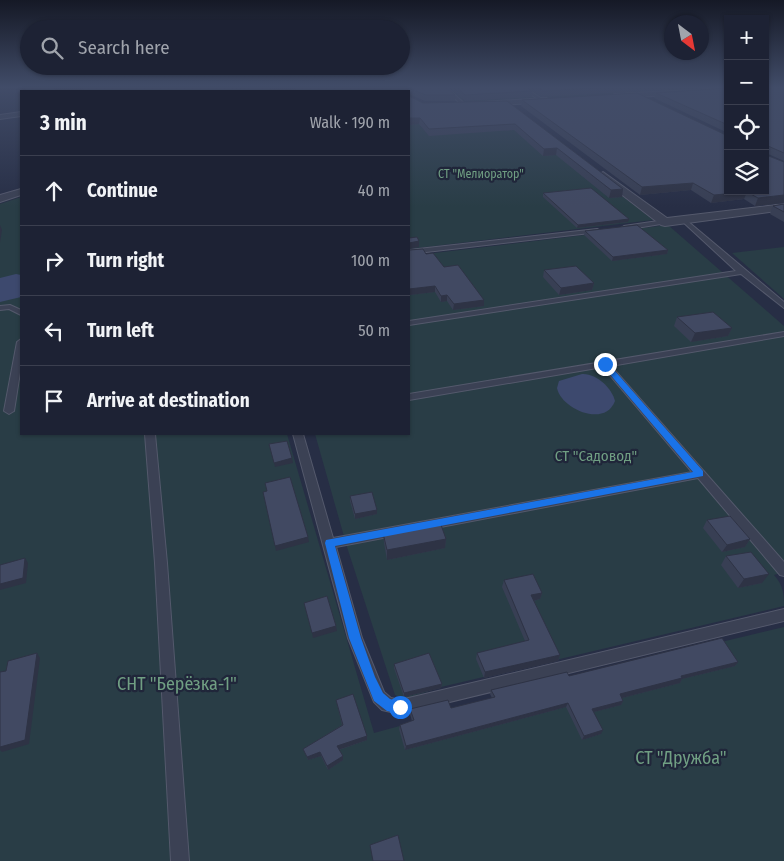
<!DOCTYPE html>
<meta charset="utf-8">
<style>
:root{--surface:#1d2234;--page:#2a2f40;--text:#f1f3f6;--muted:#a0a4ac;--line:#3b3f4f}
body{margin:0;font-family:"Fira Sans Condensed",sans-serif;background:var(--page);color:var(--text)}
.controls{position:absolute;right:15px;top:15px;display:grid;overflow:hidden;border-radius:0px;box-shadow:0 1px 4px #0004}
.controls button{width:45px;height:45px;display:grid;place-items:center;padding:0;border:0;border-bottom:1px solid var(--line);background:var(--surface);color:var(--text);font:25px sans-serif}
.compass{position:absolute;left:664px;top:15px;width:45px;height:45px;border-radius:50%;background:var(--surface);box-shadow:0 1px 4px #0004;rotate:148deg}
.stop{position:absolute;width:15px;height:15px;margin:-11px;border:4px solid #1a73e8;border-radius:50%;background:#fff}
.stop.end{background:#1a73e8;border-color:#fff;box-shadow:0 1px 5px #0008}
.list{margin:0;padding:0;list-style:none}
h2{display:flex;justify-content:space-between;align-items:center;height:65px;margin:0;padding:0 20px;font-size:21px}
h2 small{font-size:16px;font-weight:400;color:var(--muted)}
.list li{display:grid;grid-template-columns:32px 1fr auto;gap:15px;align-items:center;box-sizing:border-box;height:70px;padding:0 20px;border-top:1px solid var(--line)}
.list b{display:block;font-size:19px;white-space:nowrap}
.list em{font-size:16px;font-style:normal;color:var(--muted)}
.icon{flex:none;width:28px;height:28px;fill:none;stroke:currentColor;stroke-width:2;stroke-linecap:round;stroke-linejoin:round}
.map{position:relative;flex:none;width:784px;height:861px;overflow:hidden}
.search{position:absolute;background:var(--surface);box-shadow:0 1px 4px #0004;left:20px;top:20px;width:390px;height:55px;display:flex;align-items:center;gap:12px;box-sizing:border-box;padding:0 18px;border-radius:28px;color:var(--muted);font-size:19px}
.panel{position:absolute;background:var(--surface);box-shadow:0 1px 4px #0004;left:20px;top:90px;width:390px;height:345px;border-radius:0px}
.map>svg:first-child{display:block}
</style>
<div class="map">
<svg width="784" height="861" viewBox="0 0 784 861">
<rect width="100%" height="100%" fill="#272e45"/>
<g fill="#293d46">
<polygon points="440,86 728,86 728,88 481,102 456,101"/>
<polygon points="507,106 653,220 409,249 409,109"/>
<polygon points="21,197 21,434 287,434 374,733 613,668 784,627 784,861 0,861 0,204"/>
<path d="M668,225l116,101v246l-10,3c9,10 10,18 10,31l-343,81 -36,12 -10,-4 -48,-148 -32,-113h94v-178z"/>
<polygon points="784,247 784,299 732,253"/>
</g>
<g fill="#3d496e">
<polygon points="16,274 21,275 21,297 0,302 0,278"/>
<path d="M582,374c14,-1 30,14 33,27 -10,27 -54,8 -58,-13l2,-7z"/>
</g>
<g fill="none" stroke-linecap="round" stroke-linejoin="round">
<defs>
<g id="lane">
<polygon points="441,86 445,86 465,104 465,106 463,106"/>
<polygon points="517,86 522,86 544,100 541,101"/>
<polygon points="685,219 784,302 784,308 741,274 409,325 409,321 736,271 683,222 683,220"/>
<polygon points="665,220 668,222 667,223 624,230 621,228 624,226"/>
<polygon points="597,229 599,230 599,232 409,254 409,250"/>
<polygon points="10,305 21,310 21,315 9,309 0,310 0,306"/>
<polygon points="784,332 784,336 611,366 784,562 784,576 780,575 698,478 336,547 362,638 384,692 391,698 400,700 784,609 784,621 400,714 382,710 374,702 348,638 293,434 303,434 333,538 692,472 603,367 409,400 409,394"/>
<polygon points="21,339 21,366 14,411 9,414 4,411 17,342"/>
<polygon points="145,434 155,434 167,563 189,861 171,861 155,563"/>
</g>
<g id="street">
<polygon points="728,88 728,92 615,98 611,96 615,94"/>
<polygon points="546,98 550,100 549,102 483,106 479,104 483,102"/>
<polygon points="21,112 21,116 0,119 0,115"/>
<polygon points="603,172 667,218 784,204 784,210 665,226 661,225 599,177 598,175"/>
<polygon points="21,189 21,195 0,202 0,195"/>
</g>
</defs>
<use href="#lane" stroke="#54596c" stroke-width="2"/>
<use href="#street" stroke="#54596c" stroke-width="2"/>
<use href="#lane" fill="#3b4154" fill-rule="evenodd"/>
<use href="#street" fill="#3b4154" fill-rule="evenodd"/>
</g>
<g fill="#383f54">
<polygon points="292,86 394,86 395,87 401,87 399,86 445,86 455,95 455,101 425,101 409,94 409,91 295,91"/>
<polygon points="448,86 524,86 532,91 532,97 465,101"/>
<polygon points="526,86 728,86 542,97"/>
<polygon points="765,86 784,86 784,161 766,153 766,155 784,162 784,203 755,206 744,199 711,203 691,190 640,195 521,106 522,100 728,191"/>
<polygon points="728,88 728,133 654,98 656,93"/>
<polygon points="409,96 423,103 507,101 623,189 622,197 609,198 556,155 543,156 514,130 429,136 419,124 409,125"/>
<polygon points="543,193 628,222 577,228 543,197"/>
<polygon points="784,204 784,222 770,214 773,206"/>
<polygon points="585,231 668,250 667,254 612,261 584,235"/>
<polygon points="409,250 426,254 444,267 484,300 484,306 453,310 447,301 441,302 435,292 409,295"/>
<polygon points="544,270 594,283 592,290 559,295 543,277"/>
<polygon points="677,317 732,328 728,336 691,342 674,326"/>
<polygon points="350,496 377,514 355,519 350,501"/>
<polygon points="707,520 750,539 745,547 722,552 703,528"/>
<polygon points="383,533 446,539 445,548 387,560 384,543"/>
<polygon points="726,556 762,583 738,588 721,565"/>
<polygon points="504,580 542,593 540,599 534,601 560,655 558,661 484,678 476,659 477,653 525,641 502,587"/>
<polygon points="738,662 735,666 682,679 680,683 622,698 623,701 621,705 594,712 601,734 582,740 566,707 405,750 399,729 400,725 412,721 410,714 410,709 451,708 492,698 490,694 491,690 569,676"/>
<polygon points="394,664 442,684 441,688 404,697 394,668"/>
<polygon points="336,700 367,736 367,740 339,750 343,756 343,760 328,770 321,756 308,760 303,749 342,725"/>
</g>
<g fill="#2e3345">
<polygon points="220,86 240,86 226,87 221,89"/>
<polygon points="409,118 420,118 419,124 409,125"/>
<polygon points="557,148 556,155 543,156 544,149"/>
<polygon points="693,183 691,190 640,195 642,187"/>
<polygon points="623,189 622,197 609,198 611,190"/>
<polygon points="747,192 744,199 711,203 714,195"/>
<polygon points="784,195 784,203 755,206 758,198"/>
<polygon points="629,219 628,222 577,228 578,225"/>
<polygon points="0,225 2,230 0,243"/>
<polygon points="419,241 419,247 409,249 409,243"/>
<polygon points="668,250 667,254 612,261 613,257"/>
<polygon points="594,283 592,290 559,295 561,288"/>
<polygon points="435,286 435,292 409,295 409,289"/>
<polygon points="447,295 447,301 441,302 441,296"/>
<polygon points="484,300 484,306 453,310 454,304"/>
<polygon points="732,328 728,336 691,342 695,333"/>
<polygon points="292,458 293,463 275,467 274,463"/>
<polygon points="377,510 377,514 355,519 355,514"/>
<polygon points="308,537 309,542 276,551 275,546"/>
<polygon points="446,539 445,548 387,560 387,550"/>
<polygon points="750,539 745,547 722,552 727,545"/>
<polygon points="25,558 28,563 26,583 0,590 0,584"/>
<polygon points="769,574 762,583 738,588 744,579"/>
<polygon points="542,593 540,599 529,602 531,595"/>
<polygon points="336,626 337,631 313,638 312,633"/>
<polygon points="37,653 40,658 29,744 2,752 0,750 0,747"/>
<polygon points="560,655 558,661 484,678 485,672"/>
<polygon points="738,662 735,666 682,679 680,683 618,699 620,694 681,676"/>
<polygon points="442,684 441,688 404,697 404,693"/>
<polygon points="623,701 621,705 590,713 592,709"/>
<polygon points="568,703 566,707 405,750 406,746"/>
<polygon points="603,730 601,734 582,740 584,736"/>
<polygon points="367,736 367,740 338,750 337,746"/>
<polygon points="320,752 321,756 308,760 307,757"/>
<polygon points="343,756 343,760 328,770 327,766"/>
</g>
<g fill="#414962" stroke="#2e3345">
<polygon points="26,86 54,86 55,91 26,91"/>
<polygon points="83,86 220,86 220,87 243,88 253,86 269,86 270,91 84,91"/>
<polygon points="294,86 394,86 395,87 403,87 404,86 445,86 455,95 426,95 408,88 408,91 297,91"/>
<polygon points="455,86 523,86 532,91 465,95"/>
<polygon points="535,86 629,86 543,91"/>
<polygon points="765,86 784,86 784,153 768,146 766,148 766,155 784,162 784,195 758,198 747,192 714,195 693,183 642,187 522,100 637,93 728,136 728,191 765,191"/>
<polygon points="728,88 728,125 656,93"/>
<polygon points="409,96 423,103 507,101 623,189 611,190 557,148 544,149 515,124 429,129 420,118 409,118"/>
<polygon points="591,188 629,219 578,225 543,193"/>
<polygon points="784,204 784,212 773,206"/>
<polygon points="637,225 668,250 613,257 585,231"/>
<polygon points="417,237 419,241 409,243 409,238"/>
<polygon points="423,249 426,254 433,253 444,267 458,265 484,300 454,304 447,295 441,296 435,286 409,289 409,250"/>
<polygon points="576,266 594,283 561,288 544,270"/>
<polygon points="713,312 732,328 695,333 677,317"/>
<polygon points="287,441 292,458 274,463 269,444"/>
<polygon points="290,477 308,537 275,546 263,492 267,491 265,483"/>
<polygon points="372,492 377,510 355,514 350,496"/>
<polygon points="730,516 750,539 727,545 707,520"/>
<polygon points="440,522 446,539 387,550 383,533"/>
<polygon points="751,552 769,574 744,579 726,556"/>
<polygon points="25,558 23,578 0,584 0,565"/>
<polygon points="533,574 542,593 531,595 560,655 485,672 477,653 529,640 504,580"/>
<polygon points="327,596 336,626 312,633 304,603"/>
<polygon points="722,638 738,662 681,676 682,678 620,694 623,701 592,709 603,730 584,736 568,703 406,746 400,725 414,720 410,709 448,700 451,708 495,697 491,690 567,672 569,676"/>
<polygon points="37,653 25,740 0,747 0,672 6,671 8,661"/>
<polygon points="429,653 442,684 404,693 394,664"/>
<polygon points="353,694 367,736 337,746 343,756 327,766 320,752 307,757 303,749 343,725 336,700"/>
<polygon points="398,835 404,861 373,861 370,845"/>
</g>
<linearGradient id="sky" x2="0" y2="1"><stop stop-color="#151926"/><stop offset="0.42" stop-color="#414c68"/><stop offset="1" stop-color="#414c68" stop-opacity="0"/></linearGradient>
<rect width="784" height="207" fill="url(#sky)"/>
<polygon fill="#1a73e8" points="602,362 607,362 703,471 703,476 335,546 361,638 375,677 383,693 390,699 404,703 406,707 404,711 400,713 387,711 374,701 349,638 325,543 326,540 693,472 602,365"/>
<g text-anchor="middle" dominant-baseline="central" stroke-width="4.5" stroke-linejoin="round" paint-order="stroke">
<g font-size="12" fill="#709f83" stroke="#20263a">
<text x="481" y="174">СТ "Мелиоратор"</text>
</g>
<g font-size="15" fill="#709f83" stroke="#20263a">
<text x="596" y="456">СТ "Садовод"</text>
</g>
<g font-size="18" fill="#709f83" stroke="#20263a">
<text x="177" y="684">СНТ "Берёзка-1"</text>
<text x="681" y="758">СТ "Дружба"</text>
</g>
</g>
</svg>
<div class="controls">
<button>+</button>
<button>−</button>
<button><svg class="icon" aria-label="locate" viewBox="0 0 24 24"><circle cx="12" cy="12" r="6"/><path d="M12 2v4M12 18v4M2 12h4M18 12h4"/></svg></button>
<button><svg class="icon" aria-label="layers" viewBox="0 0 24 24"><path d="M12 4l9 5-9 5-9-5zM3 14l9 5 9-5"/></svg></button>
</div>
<svg class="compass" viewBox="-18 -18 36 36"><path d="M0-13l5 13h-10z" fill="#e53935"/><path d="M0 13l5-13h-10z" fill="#a0a4ac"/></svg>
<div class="stop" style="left:400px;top:707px"></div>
<div class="stop end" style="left:605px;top:364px"></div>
<div class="search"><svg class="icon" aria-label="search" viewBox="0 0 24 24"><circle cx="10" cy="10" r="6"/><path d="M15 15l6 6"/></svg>Search here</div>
<section class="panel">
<h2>3 min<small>Walk · 190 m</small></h2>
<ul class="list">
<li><svg class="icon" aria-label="ahead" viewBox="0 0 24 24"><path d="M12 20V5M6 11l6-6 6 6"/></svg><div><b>Continue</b></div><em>40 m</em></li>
<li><svg class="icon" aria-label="right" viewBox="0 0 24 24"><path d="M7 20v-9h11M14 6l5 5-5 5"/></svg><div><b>Turn right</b></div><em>100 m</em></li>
<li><svg class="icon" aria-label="left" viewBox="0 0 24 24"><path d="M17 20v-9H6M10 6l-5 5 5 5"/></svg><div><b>Turn left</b></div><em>50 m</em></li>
<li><svg class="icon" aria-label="arrive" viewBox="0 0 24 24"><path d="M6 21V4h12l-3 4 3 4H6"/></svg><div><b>Arrive at destination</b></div></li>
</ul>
</section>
</div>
